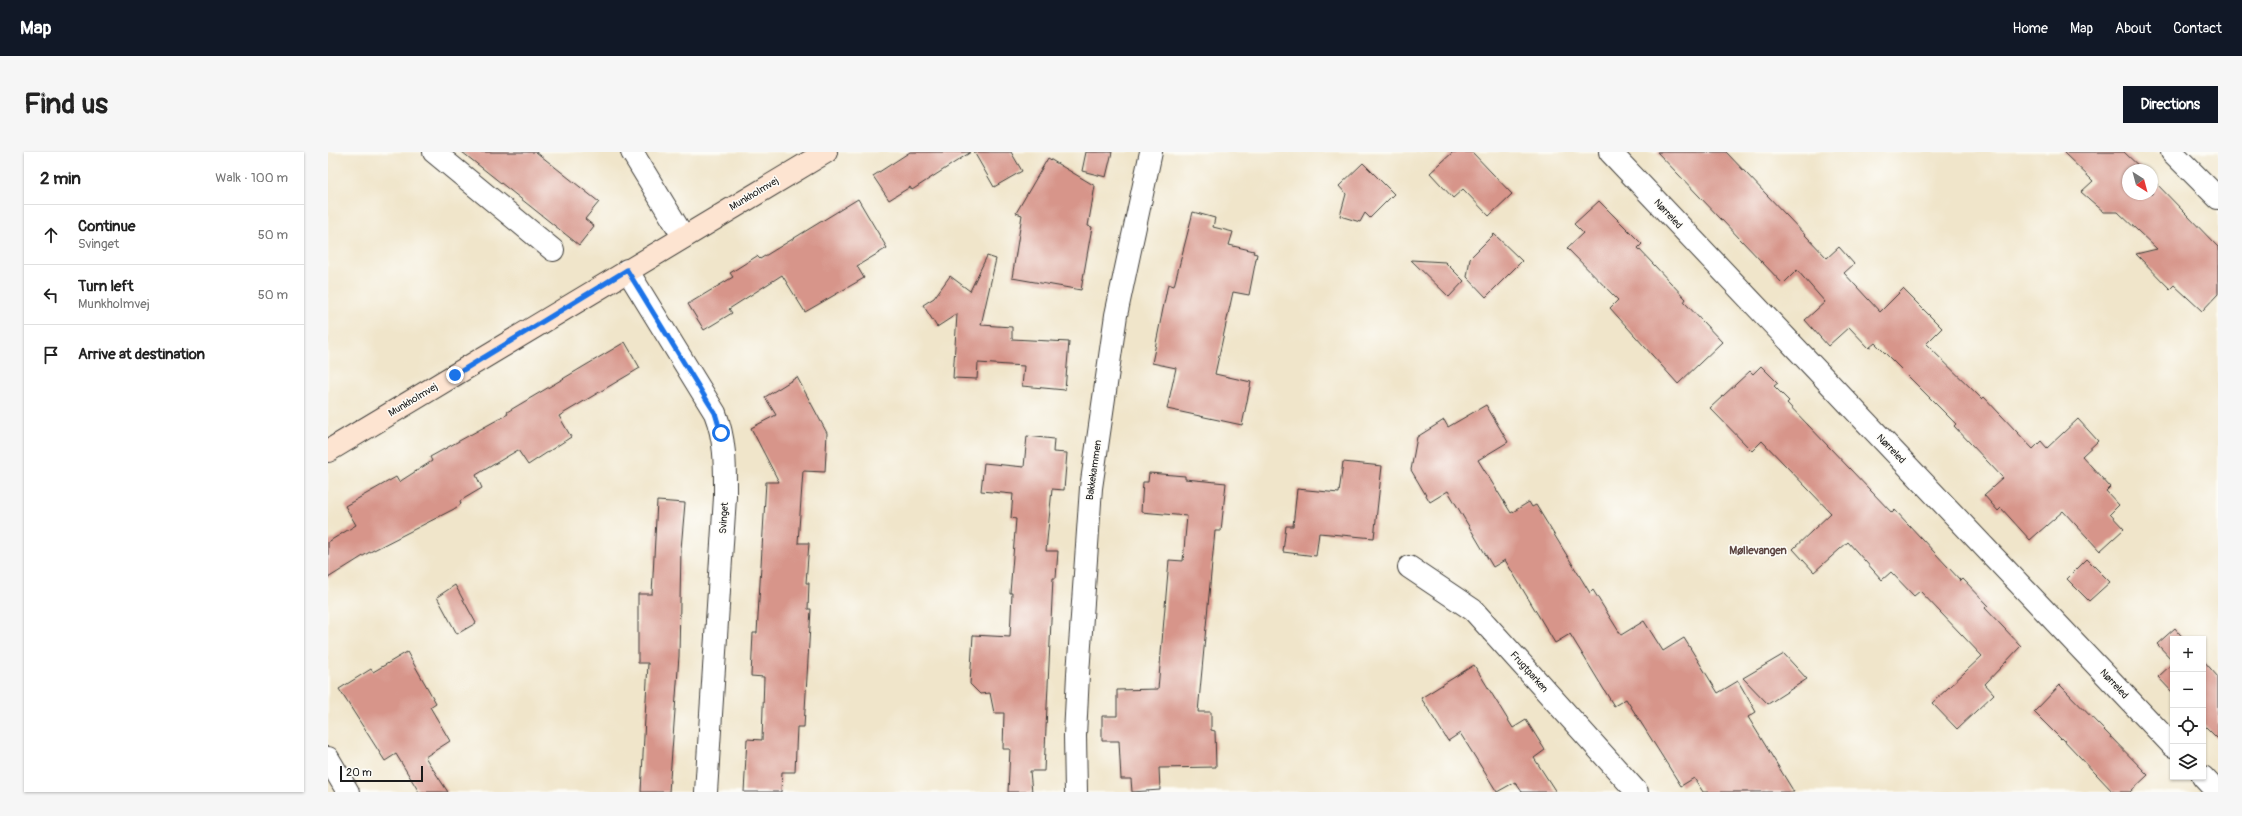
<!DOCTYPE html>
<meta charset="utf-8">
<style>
:root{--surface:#fff;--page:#f6f6f6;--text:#222;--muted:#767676;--line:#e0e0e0;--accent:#111827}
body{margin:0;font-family:Pangolin,sans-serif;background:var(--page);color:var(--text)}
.controls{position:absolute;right:12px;bottom:12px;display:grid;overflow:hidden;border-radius:0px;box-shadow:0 1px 3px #0004}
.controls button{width:36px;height:36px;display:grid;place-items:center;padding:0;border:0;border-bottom:1px solid var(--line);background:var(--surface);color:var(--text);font:20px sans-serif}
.compass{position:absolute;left:1794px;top:12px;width:36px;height:36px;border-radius:50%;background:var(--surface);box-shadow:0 1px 3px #0004;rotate:144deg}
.scale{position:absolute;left:12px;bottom:10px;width:83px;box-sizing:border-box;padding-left:4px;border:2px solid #1c1c1c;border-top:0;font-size:11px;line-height:14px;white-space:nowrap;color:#1c1c1c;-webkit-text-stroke:3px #fdfcf7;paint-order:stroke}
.stop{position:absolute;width:12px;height:12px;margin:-9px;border:3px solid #1a73e8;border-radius:50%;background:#fff}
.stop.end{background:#1a73e8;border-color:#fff;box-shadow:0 1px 4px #0008}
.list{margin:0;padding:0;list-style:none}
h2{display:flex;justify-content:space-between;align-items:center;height:52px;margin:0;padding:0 16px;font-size:17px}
h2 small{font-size:13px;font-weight:400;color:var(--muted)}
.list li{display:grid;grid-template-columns:26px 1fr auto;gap:12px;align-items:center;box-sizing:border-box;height:60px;padding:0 16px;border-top:1px solid var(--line)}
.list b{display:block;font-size:15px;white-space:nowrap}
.list p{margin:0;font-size:13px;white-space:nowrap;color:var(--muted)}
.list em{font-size:13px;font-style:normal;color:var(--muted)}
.icon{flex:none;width:22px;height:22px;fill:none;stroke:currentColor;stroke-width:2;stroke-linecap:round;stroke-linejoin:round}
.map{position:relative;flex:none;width:1890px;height:640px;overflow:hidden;border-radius:0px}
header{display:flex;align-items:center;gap:24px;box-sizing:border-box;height:56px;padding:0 20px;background:var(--accent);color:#fff}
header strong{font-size:19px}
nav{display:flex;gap:22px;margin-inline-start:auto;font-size:14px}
.intro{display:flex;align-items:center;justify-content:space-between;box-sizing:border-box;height:96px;padding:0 24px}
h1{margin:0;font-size:28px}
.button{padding:10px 18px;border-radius:0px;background:var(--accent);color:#fff;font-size:14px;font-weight:700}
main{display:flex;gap:24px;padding:0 24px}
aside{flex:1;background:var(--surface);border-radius:0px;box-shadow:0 1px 3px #0004}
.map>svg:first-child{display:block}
</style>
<header>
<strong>Map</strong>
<nav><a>Home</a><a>Map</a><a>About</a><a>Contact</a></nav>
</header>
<div class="intro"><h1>Find us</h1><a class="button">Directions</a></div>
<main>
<aside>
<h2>2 min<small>Walk · 100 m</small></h2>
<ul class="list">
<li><svg class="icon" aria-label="ahead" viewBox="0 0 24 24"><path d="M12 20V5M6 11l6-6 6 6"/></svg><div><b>Continue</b><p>Svinget</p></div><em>50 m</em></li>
<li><svg class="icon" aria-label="left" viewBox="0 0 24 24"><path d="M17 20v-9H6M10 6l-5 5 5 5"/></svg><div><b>Turn left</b><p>Munkholmvej</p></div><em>50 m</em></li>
<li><svg class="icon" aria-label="arrive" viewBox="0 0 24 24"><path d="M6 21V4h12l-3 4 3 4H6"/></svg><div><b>Arrive at destination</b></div></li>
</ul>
</aside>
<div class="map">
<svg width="1890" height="640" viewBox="0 0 1890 640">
<rect width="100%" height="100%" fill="#fdfcf7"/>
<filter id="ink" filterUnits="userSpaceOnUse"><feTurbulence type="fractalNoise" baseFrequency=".025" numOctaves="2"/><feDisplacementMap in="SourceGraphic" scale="8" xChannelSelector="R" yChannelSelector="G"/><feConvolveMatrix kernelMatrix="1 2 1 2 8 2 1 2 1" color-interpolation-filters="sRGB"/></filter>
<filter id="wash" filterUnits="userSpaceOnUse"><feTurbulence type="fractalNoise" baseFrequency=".012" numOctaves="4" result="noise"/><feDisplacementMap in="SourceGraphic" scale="16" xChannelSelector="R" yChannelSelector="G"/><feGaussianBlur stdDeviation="0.9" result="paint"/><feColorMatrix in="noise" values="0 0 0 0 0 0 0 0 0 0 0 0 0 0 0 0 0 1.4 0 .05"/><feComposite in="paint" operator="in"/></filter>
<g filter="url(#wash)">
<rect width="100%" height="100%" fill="#f0e5ca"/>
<g id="blocks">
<g fill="#d7958a">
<polygon points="134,0 208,0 271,50 257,67 266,74 251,93"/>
<polygon points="582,0 643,0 584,38 582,35 561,48 545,24"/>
<polygon points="646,0 683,0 694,19 666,35"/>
<polygon points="758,0 784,0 778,25 754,19"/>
<polygon points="1125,0 1144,0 1184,42 1161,64 1135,37 1125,46 1102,21"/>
<polygon points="1329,0 1398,0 1499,106 1511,95 1526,112 1516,121 1552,160 1575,137 1614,176 1598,192 1654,247 1656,245 1705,297 1713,289 1719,296 1750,267 1770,289 1754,304 1782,335 1778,339 1791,353 1782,362 1796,377 1772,399 1735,359 1702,388 1673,356 1670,359 1656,343 1675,326 1626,274 1628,272 1547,191 1541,196 1521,175 1500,194 1477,168 1497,150 1469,118 1455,132"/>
<polygon points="1735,0 1796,0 1815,18 1800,18 1800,42 1824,42 1824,27 1890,95 1890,142 1874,159 1846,133 1842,137 1808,102 1829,97 1790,60 1776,60 1753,40 1765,29"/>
<polygon points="720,6 767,34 760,74 764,75 753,138 684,126 694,63 688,61"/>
<polygon points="1035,11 1066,42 1042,66 1037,61 1032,70 1012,64 1018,42 1011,34"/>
<polygon points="530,47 559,96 529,114 536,126 477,160 454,123 401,157 404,161 376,178 360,152 405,125 402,121 429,104 432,107"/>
<polygon points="1271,49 1314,92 1310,96 1358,147 1356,150 1394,190 1350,232 1282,156 1290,148 1239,96 1255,81 1246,72"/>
<polygon points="865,60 887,66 885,75 905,80 901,93 926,99 925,101 929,102 921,143 905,140 887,222 923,230 914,273 839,257 848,216 824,211 840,132 846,134"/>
<polygon points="1166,82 1194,109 1158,145 1139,125 1142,106"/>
<polygon points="659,104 668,107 653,173 684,175 684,187 741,190 737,238 694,234 696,214 650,211 649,227 625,226 629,162 609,175 595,153 606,146 622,124 642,139"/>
<polygon points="1083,108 1117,110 1136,129 1121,145"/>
<polygon points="297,190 312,216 231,264 243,285 200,313 190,298 148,323 154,336 132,349 133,352 126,357 40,401 0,426 0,390 28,373 17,354 68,325 71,330 104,309 102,305 180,262 179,260"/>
<polygon points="1433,214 1450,231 1446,234 1461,249 1459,251 1564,361 1567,358 1633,429 1635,427 1660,453 1657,456 1693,494 1657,532 1666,542 1629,577 1604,551 1654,504 1592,439 1586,444 1563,420 1554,428 1520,390 1486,420 1465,397 1503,361 1434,289 1424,299 1382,256 1422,219 1425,222"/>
<polygon points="469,225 499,281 497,320 475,319 470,391 481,391 478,431 481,431 480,457 483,457 476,575 469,575 467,620 454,620 453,640 416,640 419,587 434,588 436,525 423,524 425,481 429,481 438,330 451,330 423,276 448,263 437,245"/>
<polygon points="1158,253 1180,290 1150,308 1183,361 1201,350 1204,355 1208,353 1262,441 1265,438 1293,483 1316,469 1335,499 1356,486 1390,541 1410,529 1428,560 1420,565 1466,640 1375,640 1366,626 1353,634 1298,547 1286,554 1242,482 1227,491 1177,408 1165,415 1120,339 1102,350 1083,318 1089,285 1116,268 1120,275"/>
<polygon points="699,284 726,287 725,300 739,301 736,338 724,337 718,399 730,399 728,426 725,426 716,619 702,619 704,640 680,640 682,597 675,597 676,561 666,561 662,541 652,542 642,532 645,483 682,485 684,441 682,441 688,367 683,366 685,342 653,339 656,311 696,315"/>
<polygon points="1015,310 1054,314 1046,386 991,381 988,404 955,400 958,374 965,374 969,337 1011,341"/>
<polygon points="821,321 857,324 857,327 898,331 893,379 887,379 870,560 883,560 883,578 887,579 888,615 831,616 832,638 804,640 803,627 793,627 791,589 774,589 774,564 789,564 789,538 830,537 841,408 855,409 859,364 813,360 815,330 820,330"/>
<polygon points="329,349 357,351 353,397 351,504 341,640 313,640 320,511 310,511 310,442 324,442"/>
<polygon points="1759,407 1782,430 1761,449 1739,427"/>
<polygon points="127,433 148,471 129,482 109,445"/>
<polygon points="1847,476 1856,487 1845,487 1845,509 1829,492"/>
<polygon points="79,500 108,551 102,555 122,589 97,605 120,640 91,640 68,602 57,609 11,537 43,517 45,520"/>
<polygon points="1456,502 1479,527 1440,552 1415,526"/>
<polygon points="1875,508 1890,525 1890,587 1875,572"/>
<polygon points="1845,511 1845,541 1830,525"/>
<polygon points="1146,513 1185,576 1198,568 1217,598 1206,606 1228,640 1194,640 1187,630 1169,640 1132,581 1120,589 1093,546"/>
<polygon points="1732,533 1820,623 1802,640 1785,640 1734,586 1733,587 1706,560"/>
</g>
</g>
</g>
<g filter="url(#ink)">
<use href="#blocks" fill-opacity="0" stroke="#3c3a36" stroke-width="1"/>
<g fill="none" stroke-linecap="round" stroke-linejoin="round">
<defs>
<g id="street">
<polyline points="106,0 225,98"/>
<polyline points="304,0 355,84"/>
<polyline points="1282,0 1845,594"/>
<polyline points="1844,0 1890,46"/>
<path d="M299,118l88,143c11,28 10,55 10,84l-19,295"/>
<polyline points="1081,415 1145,458 1309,640"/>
<polyline points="0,606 20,640"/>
<polyline points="1875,625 1889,640"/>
<polyline points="748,640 747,584 750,522 763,336 788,163 823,0"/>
</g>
<polyline id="secondary" points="0,299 498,0"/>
</defs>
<use href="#street" stroke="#3c3a36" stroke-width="24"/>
<use href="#secondary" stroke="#3c3a36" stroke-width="24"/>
<use href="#street" stroke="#fff" stroke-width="22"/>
<use href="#secondary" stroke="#fde4d1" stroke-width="22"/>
</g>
</g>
<g fill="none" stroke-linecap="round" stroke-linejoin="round" filter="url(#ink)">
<polyline stroke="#1a73e8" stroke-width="5" points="127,223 299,118 380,250 387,261 393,281"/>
</g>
<g text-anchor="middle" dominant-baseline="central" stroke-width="3" stroke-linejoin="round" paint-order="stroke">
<g font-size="10" fill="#1c1c1c" stroke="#fdfcf7">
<text transform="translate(426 42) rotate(-31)">Munkholmvej</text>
<text transform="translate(1340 62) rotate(47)">Nørreled</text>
<text transform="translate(85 248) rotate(-31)">Munkholmvej</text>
<text transform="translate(1563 297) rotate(46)">Nørreled</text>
<text transform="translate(766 318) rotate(-82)">Bakkekammen</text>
<text transform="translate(396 366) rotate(-86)">Svinget</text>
<text transform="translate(1201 520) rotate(48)">Frugtparken</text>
<text transform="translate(1786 532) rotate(47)">Nørreled</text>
</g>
<g font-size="11" font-weight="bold" fill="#5d4642" stroke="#fdfcf7">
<text x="1430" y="398">Møllevangen</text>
</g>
</g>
</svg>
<div class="controls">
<button>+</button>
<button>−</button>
<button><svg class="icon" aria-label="locate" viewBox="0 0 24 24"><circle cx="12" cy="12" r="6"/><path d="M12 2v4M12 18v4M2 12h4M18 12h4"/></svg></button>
<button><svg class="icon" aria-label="layers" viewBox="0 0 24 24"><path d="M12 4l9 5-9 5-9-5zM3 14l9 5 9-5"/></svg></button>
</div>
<svg class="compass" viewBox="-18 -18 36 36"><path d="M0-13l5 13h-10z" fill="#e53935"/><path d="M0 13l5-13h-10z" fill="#767676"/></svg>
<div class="scale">20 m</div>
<div class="stop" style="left:393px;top:281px"></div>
<div class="stop end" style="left:127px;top:223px"></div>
</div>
</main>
